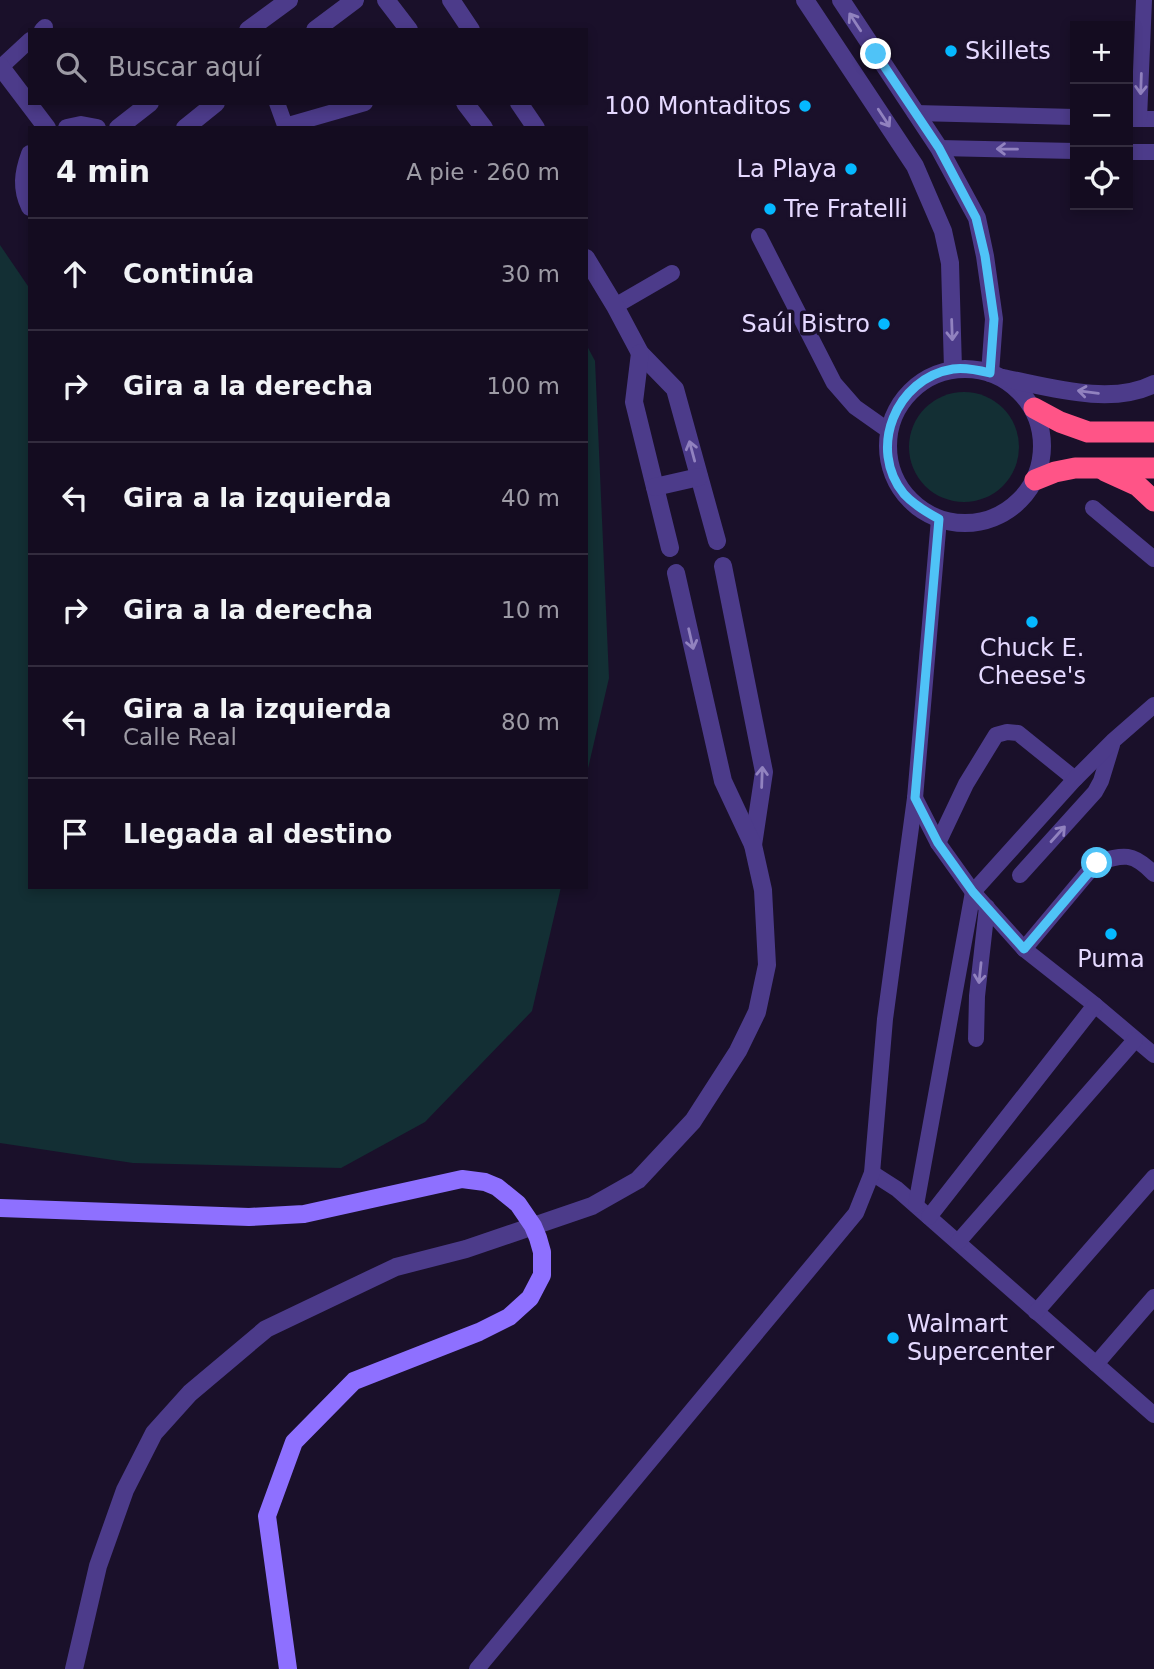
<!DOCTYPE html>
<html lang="es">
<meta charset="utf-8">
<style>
:root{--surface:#140c20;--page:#211a2d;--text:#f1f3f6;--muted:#9d9ba5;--line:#332c3e}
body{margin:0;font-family:"DejaVu Sans",sans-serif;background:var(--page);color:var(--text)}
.controls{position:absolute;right:21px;top:21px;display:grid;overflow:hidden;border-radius:0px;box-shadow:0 4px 10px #0003}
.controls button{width:63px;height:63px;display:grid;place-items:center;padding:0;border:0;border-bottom:2px solid var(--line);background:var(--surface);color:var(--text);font:35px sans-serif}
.stop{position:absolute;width:21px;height:21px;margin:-16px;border:5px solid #4fc3f7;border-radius:50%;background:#fff}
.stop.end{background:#4fc3f7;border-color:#fff;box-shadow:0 2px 7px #0008}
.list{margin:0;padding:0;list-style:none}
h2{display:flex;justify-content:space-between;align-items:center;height:91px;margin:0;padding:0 28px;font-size:30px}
h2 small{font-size:23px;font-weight:400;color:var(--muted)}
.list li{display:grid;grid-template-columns:46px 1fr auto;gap:21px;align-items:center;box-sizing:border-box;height:112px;padding:0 28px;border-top:2px solid var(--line)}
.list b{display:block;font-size:26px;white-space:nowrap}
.list p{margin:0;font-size:23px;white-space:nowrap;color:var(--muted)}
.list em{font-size:23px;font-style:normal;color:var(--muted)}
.icon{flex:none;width:38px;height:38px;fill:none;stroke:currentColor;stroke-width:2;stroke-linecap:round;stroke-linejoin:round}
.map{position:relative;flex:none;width:1154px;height:1669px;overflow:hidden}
.search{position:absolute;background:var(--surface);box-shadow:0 4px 10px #0003;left:28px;top:28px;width:560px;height:77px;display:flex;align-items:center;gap:18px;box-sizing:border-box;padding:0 24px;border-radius:0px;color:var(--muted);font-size:26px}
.panel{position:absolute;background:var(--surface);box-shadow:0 4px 10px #0003;left:28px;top:126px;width:560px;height:763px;border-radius:0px}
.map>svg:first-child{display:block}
</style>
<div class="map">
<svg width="1154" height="1669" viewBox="0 0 1154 1669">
<rect width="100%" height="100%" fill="#1a102a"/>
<g fill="#132f34">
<polygon points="0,245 30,289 30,887 561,887 532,1011 425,1122 341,1168 133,1163 0,1143"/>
<polygon points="586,344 595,361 609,678 586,777"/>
<circle cx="964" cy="447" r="55"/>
</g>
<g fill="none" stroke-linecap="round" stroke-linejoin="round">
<g stroke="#4c3b8a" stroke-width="16">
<polyline points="42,30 45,27"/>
<polyline points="1,67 30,40"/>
<polyline points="277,103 286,128"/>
<polyline points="915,113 1075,117"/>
<polyline points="1128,119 1154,119"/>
<polyline points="1139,119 1144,0"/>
<polyline points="285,126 365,103"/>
<polyline points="939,148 1075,151"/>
<polyline points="1128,152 1154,152"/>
<polyline points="759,236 834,383 855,407 889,431"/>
<polyline points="615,306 672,273"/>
<polyline points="1093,508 1154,559"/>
<polyline points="915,798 938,843 973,892 1024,949 1095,1005 1154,1055"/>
<polyline points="938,843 966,784 996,735 1007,732 1018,733 1075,779"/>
<polyline points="1020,875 1095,792 1101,781 1112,745"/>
<path d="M1024,949l72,-86c28,-9 37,-11 58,11"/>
<polyline points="976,1039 977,996 987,907"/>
<polyline points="872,1173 897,1189 1154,1415"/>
<polyline points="916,1205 973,892 1075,779 1114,740 1154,705"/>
<polyline points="929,1217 1095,1005"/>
<polyline points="958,1242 1135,1040"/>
<polyline points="1036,1312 1154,1177"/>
<polyline points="1096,1364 1154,1297"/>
<polyline points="477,1669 856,1213 872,1173 885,1019 915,798 939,519"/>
</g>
<g stroke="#4c3b8a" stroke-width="18">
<polyline points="386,0 409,30"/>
<polyline points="451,0 471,30"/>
<polyline points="805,0 915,166 943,231 950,263 953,369"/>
<polyline points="841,0 939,148 977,218 985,256 994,319 990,373"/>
<polyline points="248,30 289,0"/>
<polyline points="315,30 355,0"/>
<polyline points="0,66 47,128"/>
<polyline points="465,103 484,128"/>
<polyline points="519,103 536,128"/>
<polyline points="67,128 81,125 97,128"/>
<polyline points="118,128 150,103"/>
<polyline points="185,128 216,103"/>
<path d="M30,154c-7,19 -9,35 0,53"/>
<polyline points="586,258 615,306 640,353 675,389 717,541"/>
<polyline points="640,353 634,402 670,548"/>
<circle cx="965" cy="446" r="77"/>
<path d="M1003,378c46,9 108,28 151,6"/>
<polyline points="655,487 699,477"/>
<polyline points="723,566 764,772 753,845"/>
<polyline points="74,1669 98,1566 125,1490 154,1433 190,1393 266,1329 396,1267 466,1249 592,1206 638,1180 693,1121 738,1051 757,1012 767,965 763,890 753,845 723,781 676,573"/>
</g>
<polyline stroke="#8e70ff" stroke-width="18" points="0,1208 249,1217 304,1214 462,1179 485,1182 497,1187 518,1204 533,1226 538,1238 542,1252 542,1275 530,1298 509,1317 479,1332 354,1381 294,1442 267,1516 288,1669"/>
<g stroke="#ff5487" stroke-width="21">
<polyline points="1034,408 1060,422 1088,432 1154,432"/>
<polyline points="1105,471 1138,486 1154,501"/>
<polyline points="1035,480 1055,472 1075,468 1154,468"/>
</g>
</g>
<defs><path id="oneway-shaft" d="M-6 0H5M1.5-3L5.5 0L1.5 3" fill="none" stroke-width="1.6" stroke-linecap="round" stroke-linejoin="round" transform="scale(1.75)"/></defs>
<g stroke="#9182bf">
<use href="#oneway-shaft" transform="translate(855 22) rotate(-123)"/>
<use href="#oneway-shaft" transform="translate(1141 84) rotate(92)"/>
<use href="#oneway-shaft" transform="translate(884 118) rotate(57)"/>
<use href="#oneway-shaft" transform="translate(1007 149) rotate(-179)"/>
<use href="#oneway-shaft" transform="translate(952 330) rotate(88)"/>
<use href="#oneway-shaft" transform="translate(1088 392) rotate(-173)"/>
<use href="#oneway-shaft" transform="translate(692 451) rotate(-105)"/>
<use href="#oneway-shaft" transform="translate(691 639) rotate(77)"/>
<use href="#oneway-shaft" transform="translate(762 777) rotate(-88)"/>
<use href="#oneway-shaft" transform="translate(1058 834) rotate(-48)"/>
<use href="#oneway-shaft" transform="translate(980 973) rotate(96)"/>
</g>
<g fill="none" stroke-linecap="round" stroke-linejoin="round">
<path stroke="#4fc3f7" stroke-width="9" d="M876,54l63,94 37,70 9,38 9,63 -4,54c-12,-3 -25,-6 -37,-4 -57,9 -86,80 -49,125 10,11 22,18 35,25l-24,279 23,45 35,49 51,57 73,-86"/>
</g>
<g fill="#05b8ff" stroke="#1a102a" stroke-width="2.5">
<circle cx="951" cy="51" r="7"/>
<circle cx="805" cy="106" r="7"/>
<circle cx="851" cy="169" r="7"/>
<circle cx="770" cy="209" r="7"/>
<circle cx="884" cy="324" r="7"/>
<circle cx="1032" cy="622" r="7"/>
<circle cx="1111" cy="934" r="7"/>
<circle cx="893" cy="1338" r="7"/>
</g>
<g text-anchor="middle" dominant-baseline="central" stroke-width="7" stroke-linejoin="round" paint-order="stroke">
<g font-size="24" fill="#e5d9ff" stroke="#1a102a" text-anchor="start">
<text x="965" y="51">Skillets</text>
<text x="791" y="106" text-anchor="end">100 Montaditos</text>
<text x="837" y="169" text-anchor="end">La Playa</text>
<text x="784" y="209">Tre Fratelli</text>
<text x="870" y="324" text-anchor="end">Saúl Bistro</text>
<text x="1032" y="648" text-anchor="middle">Chuck E.<tspan x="1032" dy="28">Cheese's</tspan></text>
<text x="1111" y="959" text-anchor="middle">Puma</text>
<text x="907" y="1324">Walmart<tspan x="907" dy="28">Supercenter</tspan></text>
</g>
</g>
</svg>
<div class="controls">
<button>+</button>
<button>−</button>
<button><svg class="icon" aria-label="locate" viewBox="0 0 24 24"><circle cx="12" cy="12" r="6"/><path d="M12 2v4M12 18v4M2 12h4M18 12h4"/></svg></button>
</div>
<div class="stop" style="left:1097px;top:863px"></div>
<div class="stop end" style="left:876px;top:54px"></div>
<div class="search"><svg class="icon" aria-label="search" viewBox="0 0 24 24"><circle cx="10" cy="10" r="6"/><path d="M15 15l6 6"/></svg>Buscar aquí</div>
<section class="panel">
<h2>4 min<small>A pie · 260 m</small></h2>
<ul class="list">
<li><svg class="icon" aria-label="ahead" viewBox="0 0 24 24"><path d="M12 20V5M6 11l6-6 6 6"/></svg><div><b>Continúa</b></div><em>30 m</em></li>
<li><svg class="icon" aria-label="right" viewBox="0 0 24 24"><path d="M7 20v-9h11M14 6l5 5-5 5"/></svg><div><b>Gira a la derecha</b></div><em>100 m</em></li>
<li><svg class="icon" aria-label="left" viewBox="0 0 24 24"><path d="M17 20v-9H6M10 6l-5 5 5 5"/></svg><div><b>Gira a la izquierda</b></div><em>40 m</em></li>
<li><svg class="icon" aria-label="right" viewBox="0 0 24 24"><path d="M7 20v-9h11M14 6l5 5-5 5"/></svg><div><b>Gira a la derecha</b></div><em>10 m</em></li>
<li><svg class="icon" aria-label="left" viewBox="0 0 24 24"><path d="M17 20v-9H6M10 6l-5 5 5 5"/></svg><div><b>Gira a la izquierda</b><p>Calle Real</p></div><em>80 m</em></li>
<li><svg class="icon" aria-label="arrive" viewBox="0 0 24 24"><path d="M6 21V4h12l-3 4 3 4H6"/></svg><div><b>Llegada al destino</b></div></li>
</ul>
</section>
</div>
